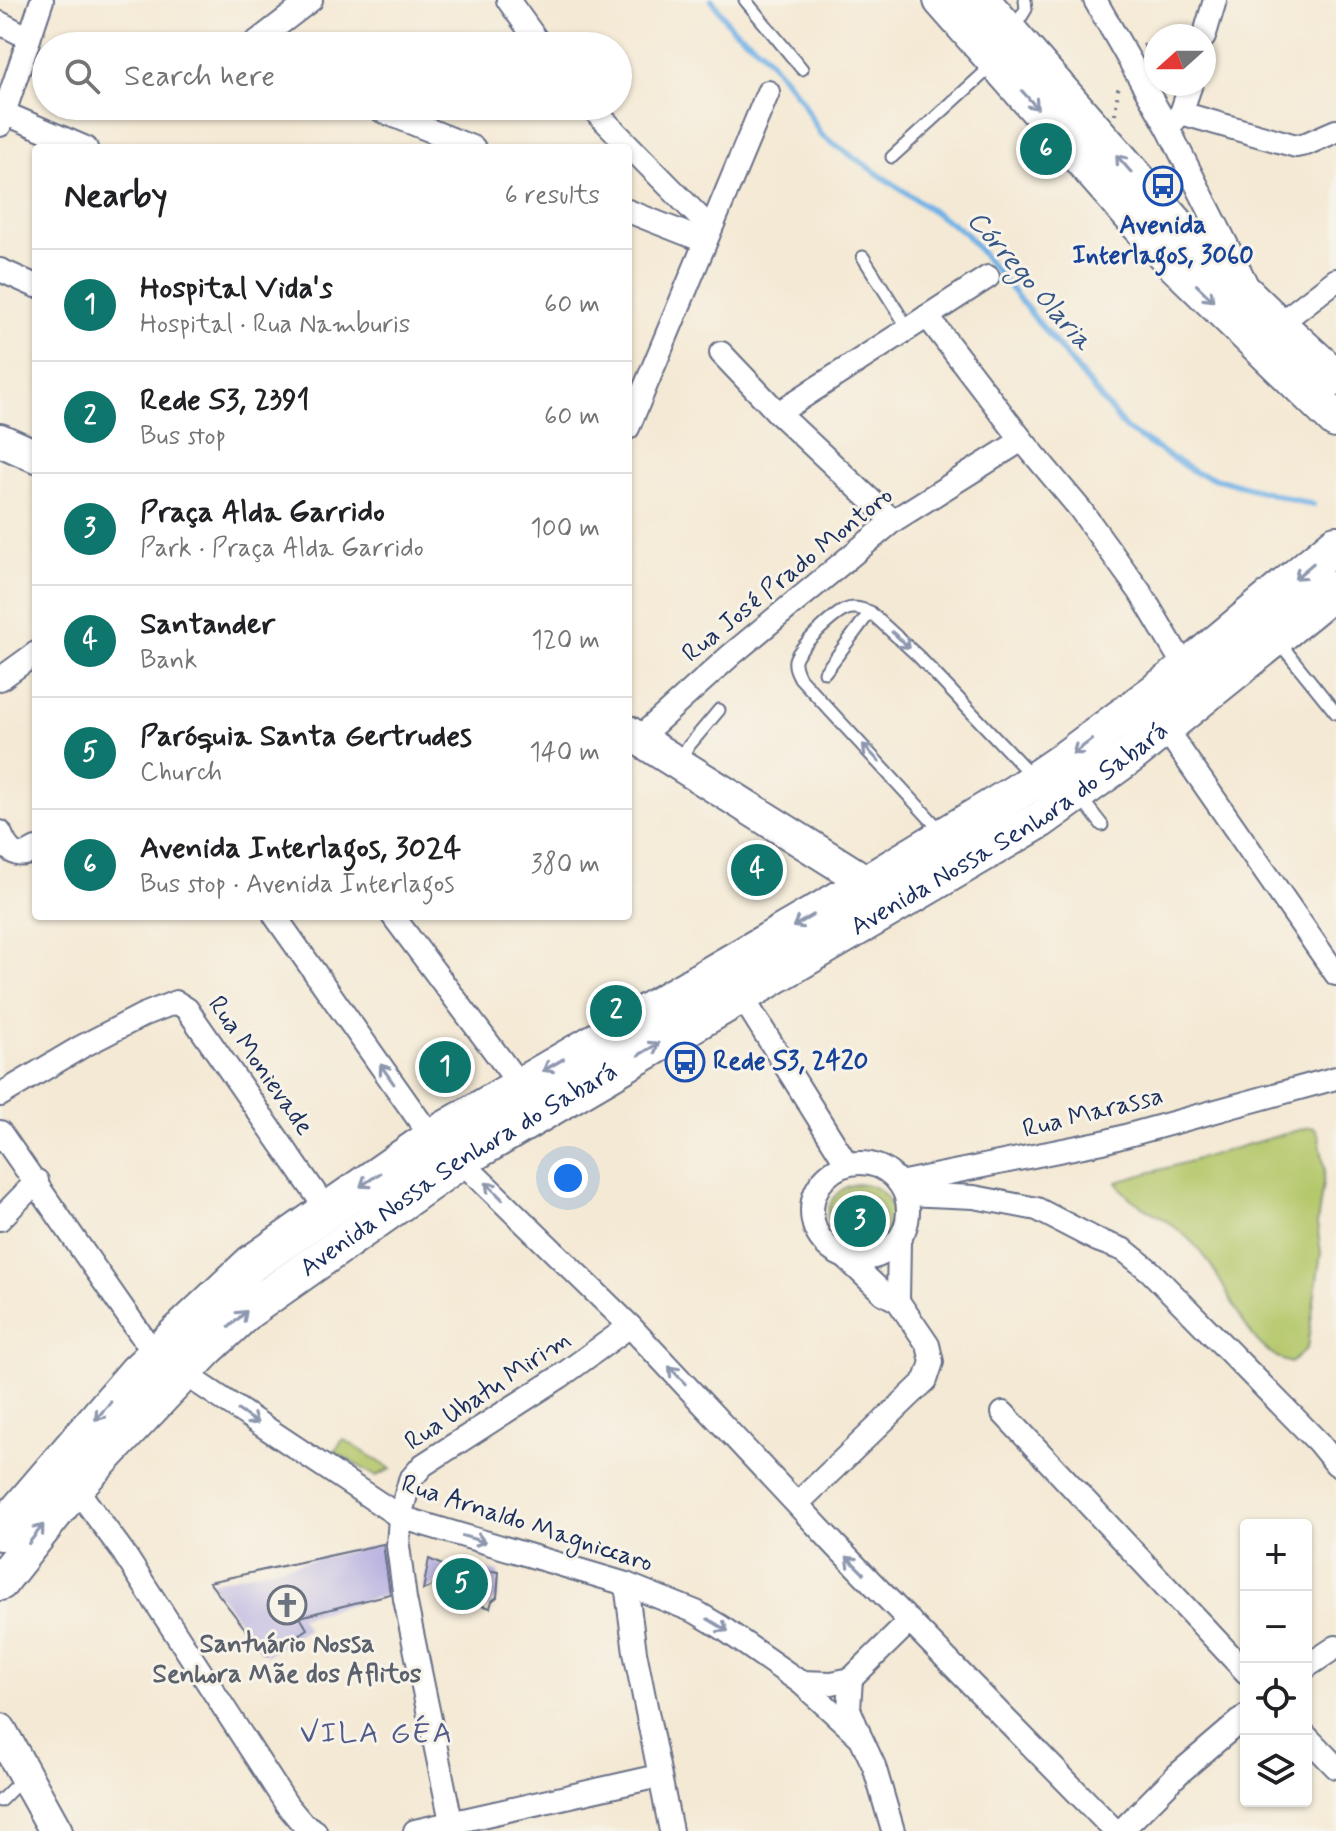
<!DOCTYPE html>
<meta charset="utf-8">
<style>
:root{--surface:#fff;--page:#f6f6f6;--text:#202124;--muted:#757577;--line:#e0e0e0;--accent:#0f766e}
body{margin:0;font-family:Mynerve,sans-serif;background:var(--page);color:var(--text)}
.controls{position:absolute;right:24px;bottom:24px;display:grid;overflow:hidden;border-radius:8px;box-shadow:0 2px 6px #0004}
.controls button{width:72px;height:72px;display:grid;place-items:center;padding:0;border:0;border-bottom:2px solid var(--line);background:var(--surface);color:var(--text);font:40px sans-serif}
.compass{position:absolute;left:1144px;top:24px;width:72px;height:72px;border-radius:50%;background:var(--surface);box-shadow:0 2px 6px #0004;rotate:249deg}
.you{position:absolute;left:568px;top:1178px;width:28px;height:28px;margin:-20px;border:6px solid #fff;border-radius:50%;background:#1a73e8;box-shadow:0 0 0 12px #1a73e833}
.badge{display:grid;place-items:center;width:52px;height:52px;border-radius:50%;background:var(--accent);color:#fff;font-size:26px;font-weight:700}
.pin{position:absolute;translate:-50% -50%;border:4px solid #fff;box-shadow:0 2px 8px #0006}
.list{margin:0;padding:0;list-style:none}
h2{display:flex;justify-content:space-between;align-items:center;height:104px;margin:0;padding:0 32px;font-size:34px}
h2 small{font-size:26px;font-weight:400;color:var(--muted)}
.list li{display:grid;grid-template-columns:52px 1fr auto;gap:24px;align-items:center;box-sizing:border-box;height:112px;padding:0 32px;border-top:2px solid var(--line)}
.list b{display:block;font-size:30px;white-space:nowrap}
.list p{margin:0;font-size:26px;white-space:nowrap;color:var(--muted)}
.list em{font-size:26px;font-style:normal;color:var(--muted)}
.icon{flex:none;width:44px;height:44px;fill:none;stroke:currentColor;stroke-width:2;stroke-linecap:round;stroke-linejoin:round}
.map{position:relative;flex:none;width:1336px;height:1831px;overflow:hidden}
.search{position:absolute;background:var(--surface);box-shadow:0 2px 6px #0004;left:32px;top:32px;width:600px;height:88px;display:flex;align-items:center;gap:20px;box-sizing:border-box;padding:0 28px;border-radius:44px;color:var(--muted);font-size:30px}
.panel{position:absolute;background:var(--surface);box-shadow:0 2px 6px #0004;left:32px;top:144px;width:600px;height:776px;border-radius:8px}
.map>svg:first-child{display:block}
</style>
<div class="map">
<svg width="1336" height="1831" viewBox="0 0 1336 1831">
<rect width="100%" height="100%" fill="#f7f3e8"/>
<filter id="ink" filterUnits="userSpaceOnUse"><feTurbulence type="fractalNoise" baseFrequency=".0125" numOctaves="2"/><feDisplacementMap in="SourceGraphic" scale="16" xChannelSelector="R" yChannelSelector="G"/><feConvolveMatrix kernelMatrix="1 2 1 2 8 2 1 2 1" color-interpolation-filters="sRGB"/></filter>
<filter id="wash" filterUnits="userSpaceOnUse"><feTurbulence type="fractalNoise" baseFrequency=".006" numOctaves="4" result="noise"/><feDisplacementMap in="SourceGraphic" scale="32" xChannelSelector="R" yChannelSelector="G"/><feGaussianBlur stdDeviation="1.8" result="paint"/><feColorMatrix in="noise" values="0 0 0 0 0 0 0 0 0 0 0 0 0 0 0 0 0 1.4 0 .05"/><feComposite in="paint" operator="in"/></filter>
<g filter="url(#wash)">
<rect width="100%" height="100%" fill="#f4e9d4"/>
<g fill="#b5c86c" stroke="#687c65" stroke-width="2">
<path d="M1309,1127l6,1 4,8 6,34 -8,54 4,29 -14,95 -16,15c-48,-14 -60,-76 -89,-110 -10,-12 -25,-25 -37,-33 -18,-12 -38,-19 -48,-38z"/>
<circle cx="860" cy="1216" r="32"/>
<polygon points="343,1439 391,1469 376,1476 335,1452"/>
</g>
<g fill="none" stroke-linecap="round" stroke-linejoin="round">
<polyline stroke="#72b2e6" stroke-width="6" points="712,0 731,27 761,50 800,98 821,135 965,233 1126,429 1196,473 1313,505"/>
</g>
<g id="blocks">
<g fill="#b7b1e1">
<polygon points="383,1544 390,1594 300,1617 307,1629 266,1656 209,1582"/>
<polygon points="429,1559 442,1565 499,1572 497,1597 492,1601 490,1608 441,1592 434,1585 423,1590"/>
</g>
</g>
</g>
<g filter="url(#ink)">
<use href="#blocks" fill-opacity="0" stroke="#677087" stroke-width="2"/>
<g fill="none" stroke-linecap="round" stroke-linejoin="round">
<defs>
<g id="lane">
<polyline points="745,0 802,69"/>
<polyline points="1013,30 1026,9 1025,0"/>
<polyline points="892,157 993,65"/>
<polyline points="863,257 908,328"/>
<polyline points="1278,641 1336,713"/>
<polyline points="825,672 870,612"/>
<polyline points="676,761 719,710"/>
<polyline points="1081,798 1102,825"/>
<path d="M943,833l-143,-155c-3,-6 -6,-11 -5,-18 3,-12 38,-45 50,-50 9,-4 17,-1 25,2l48,44 114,120"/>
<polyline points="0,1801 22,1779"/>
</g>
<g id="street">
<polyline points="508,0 541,46"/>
<polyline points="1095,0 1168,128 1245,281"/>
<polyline points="0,23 29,38"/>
<polyline points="1204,37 1215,0"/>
<polyline points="251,46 311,0"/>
<polyline points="590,106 710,228"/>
<polyline points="382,111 474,148"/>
<polyline points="4,113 86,148"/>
<polyline points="1181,113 1296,146 1306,144 1336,131"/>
<polyline points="1174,121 1181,113 1191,84"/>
<polyline points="0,125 42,0"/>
<polyline points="628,211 704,241"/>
<polyline points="0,270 36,286"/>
<polyline points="927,316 1022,440 1080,509 1140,592 1186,669"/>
<polyline points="1278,325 1336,280"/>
<polyline points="721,353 778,413 893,521"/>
<polyline points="778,413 988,277"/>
<polyline points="628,428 768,92"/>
<polyline points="0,679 36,653"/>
<polyline points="1165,728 1336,974"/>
<polyline points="639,738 731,655 893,521 1022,440"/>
<path d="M0,832c7,18 16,30 36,17"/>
<polyline points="275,916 419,1120 630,1326 837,1547 1115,1831"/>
<polyline points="393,916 519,1084"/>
<polyline points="741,995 847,1164"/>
<polyline points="0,1095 81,1047 143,1015 176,1002 187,1009 327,1210"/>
<polyline points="0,1132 144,1339 156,1353 170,1364 400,1517 626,1584 696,1612 721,1627 800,1682 861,1738 874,1766 893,1831"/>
<circle cx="860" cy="1211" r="48"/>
<polyline points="899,1183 1103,1142 1336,1078"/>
<polyline points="906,1194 974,1197 1037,1209 1097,1240 1124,1250 1150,1271 1318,1442 1336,1464"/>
<polyline points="0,1219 37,1181"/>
<polyline points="898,1301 899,1240"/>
<polyline points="1003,1413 1246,1672"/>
<polyline points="75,1487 123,1552 287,1805 303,1824 315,1831"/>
<polyline points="798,1503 926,1380 932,1362 928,1345 898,1301 883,1293 847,1259"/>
<polyline points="626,1584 635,1652 671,1831"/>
<polyline points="1306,1667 1336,1647"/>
<polyline points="851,1679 849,1709 859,1733"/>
<polyline points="800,1682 832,1683 851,1679 910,1621"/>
<polyline points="1306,1736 1336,1767"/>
<polyline points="415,1831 659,1776"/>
<polyline points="453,1831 405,1599 398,1546 400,1517 410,1480 423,1465 561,1376 630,1326"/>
<polyline points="1121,1831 1178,1774 1246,1716"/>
</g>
<g id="secondary">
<polyline points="0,440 36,456"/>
<polyline points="628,732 886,894"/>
<polyline points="0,1730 56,1831"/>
</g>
<g id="primary">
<polyline points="942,0 1168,257 1336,420"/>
<polyline points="981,0 1190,240 1278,325 1336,378"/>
<polyline points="0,1532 137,1372 251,1264 434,1136 842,898 1017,792 1064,760 1186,669 1336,544"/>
<path id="s1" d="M0,1582l75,-95 131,-138 41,-38 214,-151 579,-340 92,-66 204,-165"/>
</g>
</defs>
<use href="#lane" stroke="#677087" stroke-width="15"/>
<use href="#street" stroke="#677087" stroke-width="26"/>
<use href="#secondary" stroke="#677087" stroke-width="36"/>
<use href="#primary" stroke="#677087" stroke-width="40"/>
<g stroke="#677087" stroke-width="4" stroke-dasharray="2 6" stroke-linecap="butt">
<polyline points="1143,46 1156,42"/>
<polyline points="1115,114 1119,83"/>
</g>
<use href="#lane" stroke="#fff" stroke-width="11"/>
<use href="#street" stroke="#fff" stroke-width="22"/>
<use href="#secondary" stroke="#fff" stroke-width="32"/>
<use href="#primary" stroke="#fff" stroke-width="36"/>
</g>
<defs><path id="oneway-shaft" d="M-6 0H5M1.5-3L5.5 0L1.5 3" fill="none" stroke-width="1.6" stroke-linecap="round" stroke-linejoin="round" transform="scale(2)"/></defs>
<g stroke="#8d97ae">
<use href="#oneway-shaft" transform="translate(1030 100) rotate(49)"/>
<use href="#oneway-shaft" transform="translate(1124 164) rotate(-131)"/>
<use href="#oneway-shaft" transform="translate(1205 293) rotate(44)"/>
<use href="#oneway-shaft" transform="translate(1304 571) rotate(140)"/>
<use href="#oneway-shaft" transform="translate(901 640) rotate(42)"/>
<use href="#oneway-shaft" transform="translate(1082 747) rotate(143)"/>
<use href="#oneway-shaft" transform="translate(871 753) rotate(-133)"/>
<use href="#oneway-shaft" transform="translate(803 921) rotate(150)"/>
<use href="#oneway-shaft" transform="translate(649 1049) rotate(-31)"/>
<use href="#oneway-shaft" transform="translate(553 1065) rotate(150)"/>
<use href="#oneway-shaft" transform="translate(387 1074) rotate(-125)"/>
<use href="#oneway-shaft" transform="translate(370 1180) rotate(146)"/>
<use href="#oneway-shaft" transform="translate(494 1191) rotate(-135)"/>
<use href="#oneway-shaft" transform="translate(238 1319) rotate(-43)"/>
<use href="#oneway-shaft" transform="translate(677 1375) rotate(-133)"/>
<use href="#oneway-shaft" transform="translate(103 1411) rotate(131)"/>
<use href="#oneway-shaft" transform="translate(248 1417) rotate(34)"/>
<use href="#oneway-shaft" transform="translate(36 1534) rotate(-52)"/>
<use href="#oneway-shaft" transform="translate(474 1539) rotate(16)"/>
<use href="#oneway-shaft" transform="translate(855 1565) rotate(-135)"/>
<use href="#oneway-shaft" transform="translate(718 1625) rotate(31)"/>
</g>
</g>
<defs>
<symbol id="bus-ring" viewBox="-11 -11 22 22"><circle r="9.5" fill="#f7f3e8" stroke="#1a4fb4" stroke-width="1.5"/><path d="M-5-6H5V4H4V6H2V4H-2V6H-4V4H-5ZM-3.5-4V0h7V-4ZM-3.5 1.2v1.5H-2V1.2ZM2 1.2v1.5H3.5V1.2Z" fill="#1a4fb4"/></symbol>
<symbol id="church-ring" viewBox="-11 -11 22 22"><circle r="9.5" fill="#f7f3e8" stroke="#6b7280" stroke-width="1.5"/><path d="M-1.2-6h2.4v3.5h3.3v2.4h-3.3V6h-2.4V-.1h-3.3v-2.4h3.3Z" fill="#6b7280"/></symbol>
</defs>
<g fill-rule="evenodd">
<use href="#bus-ring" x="1141" y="164" width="44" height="44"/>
<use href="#bus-ring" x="663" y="1040" width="44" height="44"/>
<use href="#church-ring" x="265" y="1583" width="44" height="44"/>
</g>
<g text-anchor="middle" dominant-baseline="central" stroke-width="6" stroke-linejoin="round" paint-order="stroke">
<g font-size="26" font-weight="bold" fill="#164399" stroke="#f7f3e8">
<text x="1163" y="226">Avenida<tspan x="1163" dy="30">Interlagos, 3060</tspan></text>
<text x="713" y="1062" text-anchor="start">Rede S3, 2420</text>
</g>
<g font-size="26" fill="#1b2f5e" stroke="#f7f3e8">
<text transform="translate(788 575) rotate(-39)">Rua José Prado Montoro</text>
<text stroke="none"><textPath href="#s1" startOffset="1270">Avenida Nossa Senhora do Sabará</textPath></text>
<text transform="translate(260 1066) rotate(55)">Rua Monievade</text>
<text transform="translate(1093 1113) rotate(-14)">Rua Marassa</text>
<text stroke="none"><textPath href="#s1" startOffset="622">Avenida Nossa Senhora do Sabará</textPath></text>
<text transform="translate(488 1391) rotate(-34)">Rua Ubatu Mirim</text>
<text transform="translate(527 1524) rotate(18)">Rua Arnaldo Magniccaro</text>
</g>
<g font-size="26" font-weight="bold" fill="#5b616d" stroke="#f7f3e8">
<text x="287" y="1645">Santuário Nossa<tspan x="287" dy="30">Senhora Mãe dos Aflitos</tspan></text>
</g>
<g font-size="28" font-style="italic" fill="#355687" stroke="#f7f3e8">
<text transform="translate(1029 281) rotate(49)">Córrego Olaria</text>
</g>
<g font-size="30" letter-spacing="2" fill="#525c8c" stroke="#f7f3e8">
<text x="377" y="1733">VILA GÉA</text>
</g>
</g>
</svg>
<div class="controls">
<button>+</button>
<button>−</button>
<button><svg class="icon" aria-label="locate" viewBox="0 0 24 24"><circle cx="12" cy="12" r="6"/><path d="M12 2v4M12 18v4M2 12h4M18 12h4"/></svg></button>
<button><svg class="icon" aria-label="layers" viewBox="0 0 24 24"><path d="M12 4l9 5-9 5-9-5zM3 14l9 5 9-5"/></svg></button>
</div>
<svg class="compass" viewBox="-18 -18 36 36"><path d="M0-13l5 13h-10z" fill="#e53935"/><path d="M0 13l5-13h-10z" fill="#757577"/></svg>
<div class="you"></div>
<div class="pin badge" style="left:445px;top:1067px">1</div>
<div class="pin badge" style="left:616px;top:1011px">2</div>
<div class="pin badge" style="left:860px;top:1221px">3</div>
<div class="pin badge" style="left:757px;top:870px">4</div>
<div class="pin badge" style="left:462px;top:1584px">5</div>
<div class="pin badge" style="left:1046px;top:149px">6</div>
<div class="search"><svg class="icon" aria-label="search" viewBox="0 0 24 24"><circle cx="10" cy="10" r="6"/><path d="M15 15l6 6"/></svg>Search here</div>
<section class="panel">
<h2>Nearby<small>6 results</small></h2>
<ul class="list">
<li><span class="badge">1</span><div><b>Hospital Vida's</b><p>Hospital · Rua Namburis</p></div><em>60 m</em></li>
<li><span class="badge">2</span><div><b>Rede S3, 2391</b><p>Bus stop</p></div><em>60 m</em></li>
<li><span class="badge">3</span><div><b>Praça Alda Garrido</b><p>Park · Praça Alda Garrido</p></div><em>100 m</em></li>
<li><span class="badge">4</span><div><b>Santander</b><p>Bank</p></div><em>120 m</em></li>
<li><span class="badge">5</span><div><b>Paróquia Santa Gertrudes</b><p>Church</p></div><em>140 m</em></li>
<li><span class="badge">6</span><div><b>Avenida Interlagos, 3024</b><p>Bus stop · Avenida Interlagos</p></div><em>380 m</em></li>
</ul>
</section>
</div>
